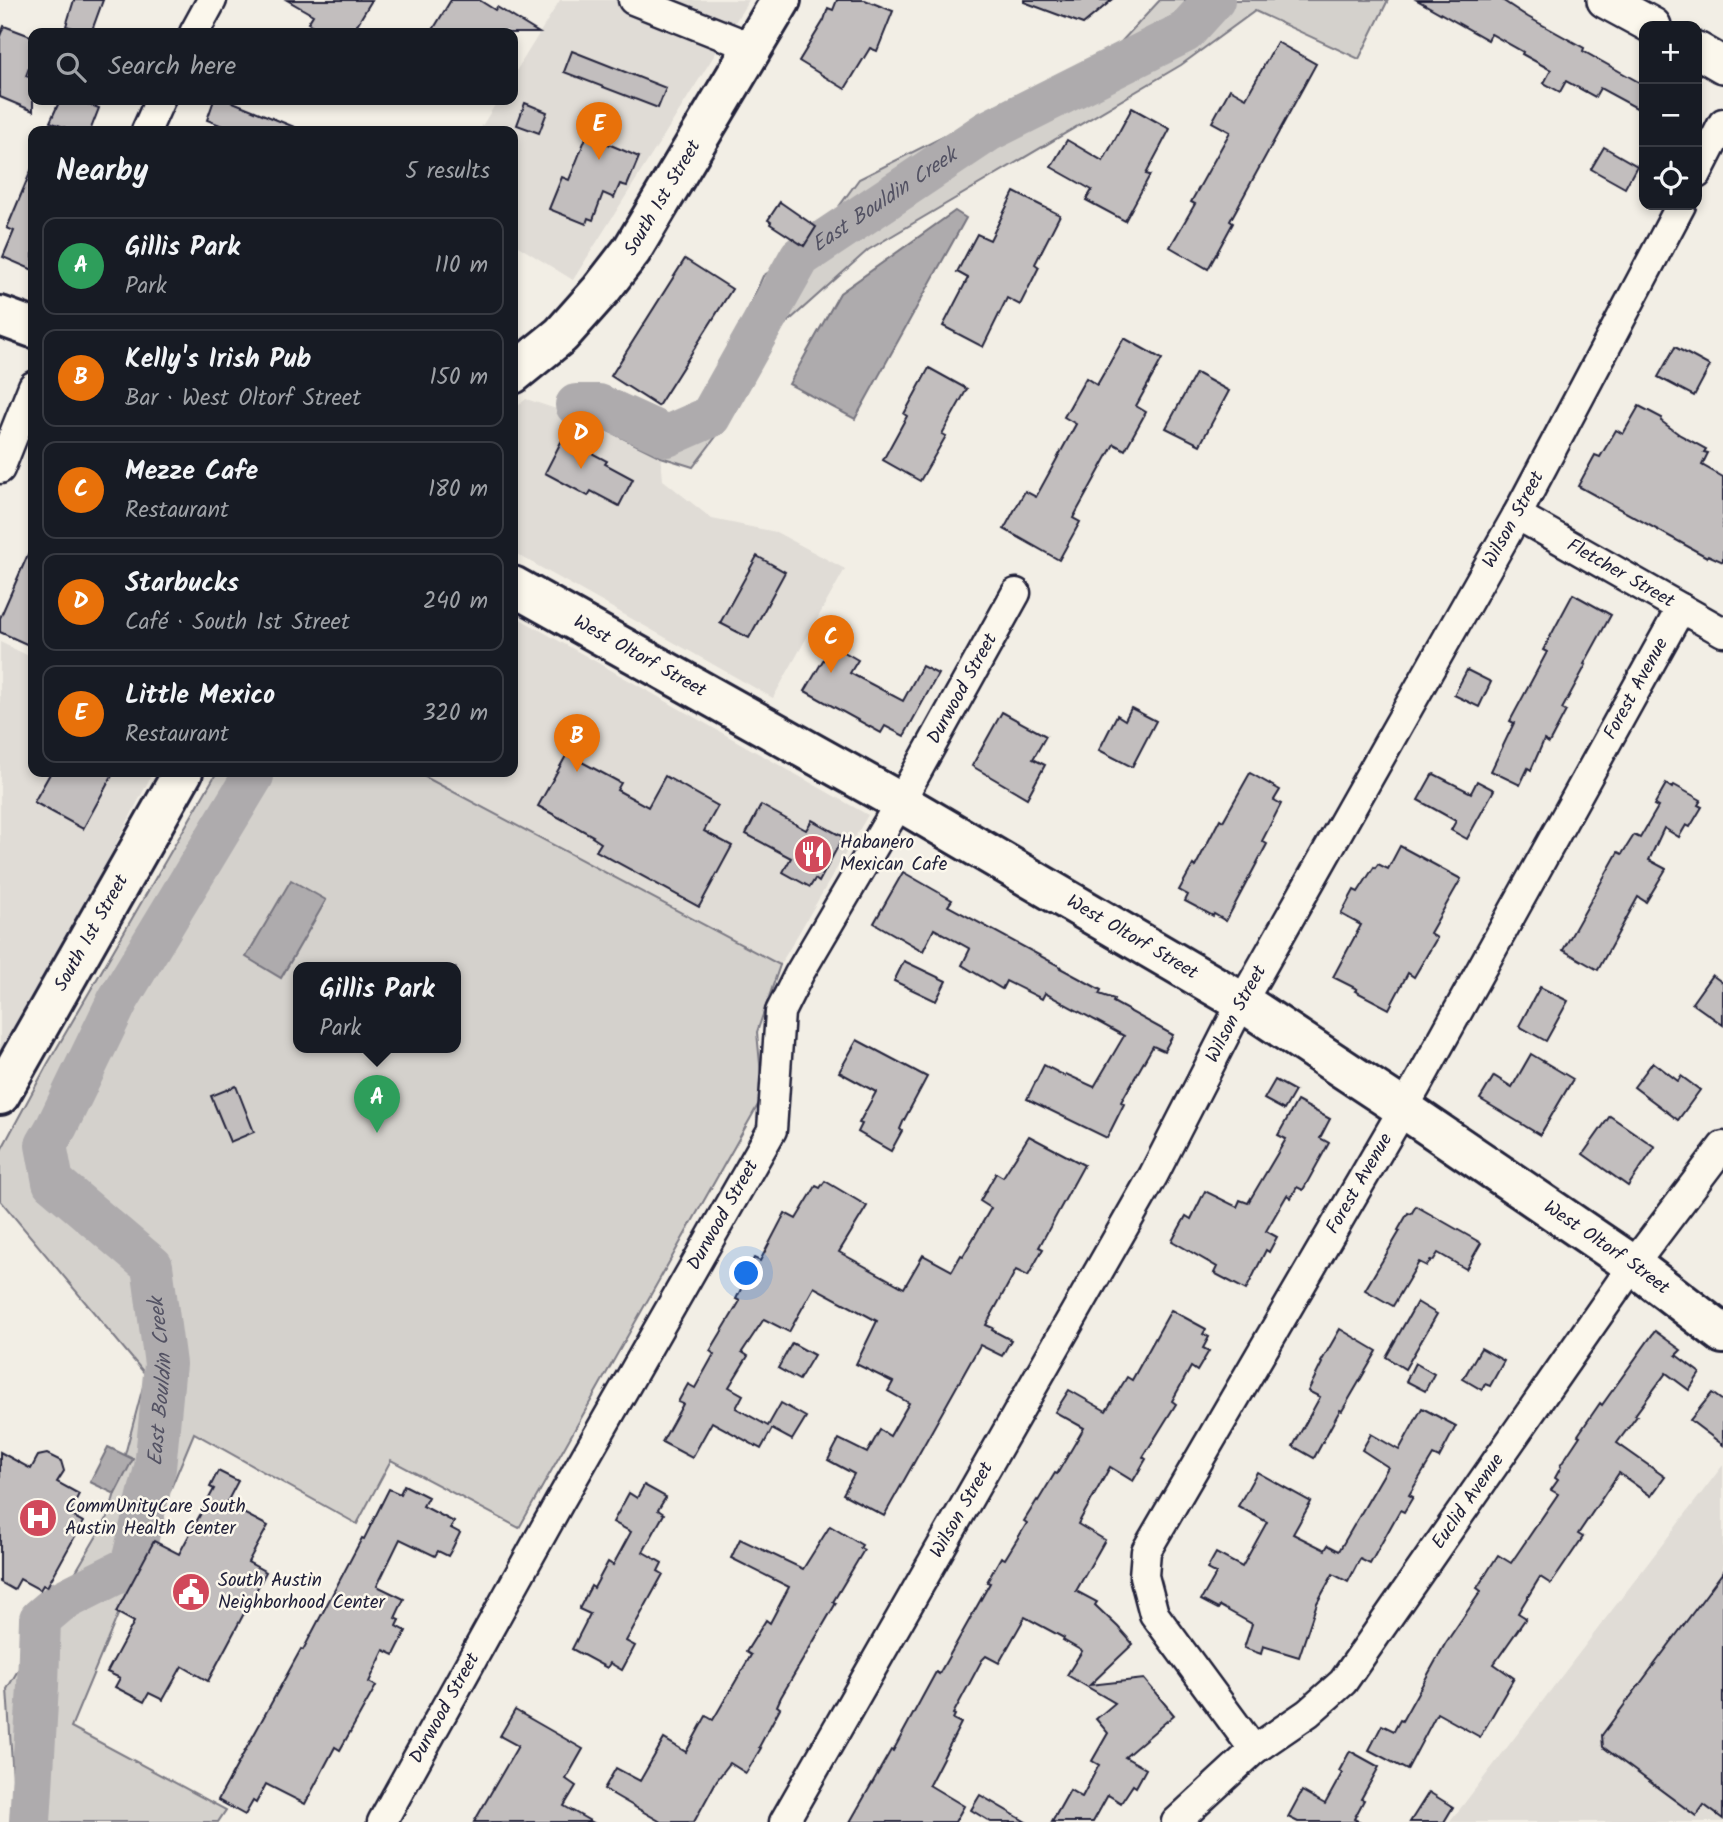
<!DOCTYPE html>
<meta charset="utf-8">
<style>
:root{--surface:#171b24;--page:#242831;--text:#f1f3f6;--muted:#9ea1a6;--line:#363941;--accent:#d93025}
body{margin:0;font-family:Kalam,sans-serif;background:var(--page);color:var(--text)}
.controls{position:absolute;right:21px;top:21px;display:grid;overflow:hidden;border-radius:14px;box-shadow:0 4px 10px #0003}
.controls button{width:63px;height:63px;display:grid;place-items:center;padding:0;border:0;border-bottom:2px solid var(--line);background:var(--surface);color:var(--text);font:35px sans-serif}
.you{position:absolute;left:747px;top:1274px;width:24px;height:24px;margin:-18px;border:5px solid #fff;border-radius:50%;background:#1a73e8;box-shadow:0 0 0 10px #1a73e833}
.badge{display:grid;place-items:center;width:46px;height:46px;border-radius:50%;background:var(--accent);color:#fff;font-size:23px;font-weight:700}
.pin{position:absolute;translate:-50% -58px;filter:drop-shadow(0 2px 4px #0008)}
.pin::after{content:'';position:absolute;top:37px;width:24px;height:21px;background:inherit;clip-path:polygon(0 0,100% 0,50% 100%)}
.popup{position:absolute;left:293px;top:962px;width:168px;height:91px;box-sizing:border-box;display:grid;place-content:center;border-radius:14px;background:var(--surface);filter:drop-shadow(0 2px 5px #0005);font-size:23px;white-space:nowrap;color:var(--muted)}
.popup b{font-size:26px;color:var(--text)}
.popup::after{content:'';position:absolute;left:50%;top:100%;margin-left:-14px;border:14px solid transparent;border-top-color:var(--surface)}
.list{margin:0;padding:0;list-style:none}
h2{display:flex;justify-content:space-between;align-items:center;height:91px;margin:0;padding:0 28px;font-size:30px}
h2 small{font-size:23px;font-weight:400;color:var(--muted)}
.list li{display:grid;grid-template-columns:46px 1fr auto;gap:21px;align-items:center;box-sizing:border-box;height:98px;margin:0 14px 14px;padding:0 14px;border:2px solid var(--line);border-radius:14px}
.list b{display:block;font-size:26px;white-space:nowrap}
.list p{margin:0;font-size:23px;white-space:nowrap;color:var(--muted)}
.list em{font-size:23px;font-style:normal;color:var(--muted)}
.icon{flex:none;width:38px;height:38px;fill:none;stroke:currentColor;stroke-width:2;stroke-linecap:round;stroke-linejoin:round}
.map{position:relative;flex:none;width:1723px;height:1822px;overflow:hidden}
.search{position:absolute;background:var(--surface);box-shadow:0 4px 10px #0003;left:28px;top:28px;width:490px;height:77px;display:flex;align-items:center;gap:18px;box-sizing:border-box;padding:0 24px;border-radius:14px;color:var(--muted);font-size:26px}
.panel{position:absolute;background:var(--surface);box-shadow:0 4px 10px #0003;left:28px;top:126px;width:490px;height:651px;border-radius:14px}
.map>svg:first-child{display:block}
</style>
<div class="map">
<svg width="1723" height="1822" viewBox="0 0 1723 1822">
<rect width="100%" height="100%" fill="#f2eee5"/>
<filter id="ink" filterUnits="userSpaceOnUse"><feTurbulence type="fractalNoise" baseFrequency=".0143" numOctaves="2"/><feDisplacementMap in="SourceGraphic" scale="14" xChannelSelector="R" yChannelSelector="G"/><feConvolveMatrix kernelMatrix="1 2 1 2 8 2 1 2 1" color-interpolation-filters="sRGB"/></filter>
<g filter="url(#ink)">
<g fill="#e0dcd6">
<polygon points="560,0 749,0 573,280 513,243 513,131 479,131 498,100 513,100 513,76"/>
<polygon points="526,399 580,417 661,457 663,480 712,519 776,532 845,569 773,698 513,552 513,410"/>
<polygon points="513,615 868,815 780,965 416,772 513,772"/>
<polygon points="0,642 33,658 33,772 153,772 95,885 0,1055"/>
<polygon points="1723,1465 1723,1822 1450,1822"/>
</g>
<g fill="#d4d1cc" stroke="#7b7a84" stroke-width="2" fill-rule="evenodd">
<polygon points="1160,0 1388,0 1359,59 1255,11 1181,65 868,250 781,328 721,430 693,467 661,457 580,417 612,404 662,424 690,421 704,409 763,276 811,245 859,179 1076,70 1121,42"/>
<path d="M217,772h199l364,193 -23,67 6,64 -244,432 -128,-68 -34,64 -163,-91 -123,294 155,83 -8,12h-202l-9,-133 102,-174 37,-140 -146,-175v-48l47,-87zM298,967h158v80h-158z"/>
</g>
<g fill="#aeabad" stroke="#76747f" stroke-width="2">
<polygon points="955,211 966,218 855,419 789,384 840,293"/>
<polygon points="291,880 326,900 281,978 246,957"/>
<polygon points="108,1447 133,1459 115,1494 90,1482"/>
</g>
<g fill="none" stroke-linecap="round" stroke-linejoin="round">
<g stroke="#aeabad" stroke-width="42">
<path id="s1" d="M576,405h23l68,31 43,-19 90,-160 188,-126 197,-99 29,-32"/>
<path id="s2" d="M30,1822l8,-136 2,-67 20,-17 71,-36 24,-98 10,-104 -13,-98 -99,-84 -7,-37 11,-19 61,-126 135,-224"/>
</g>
</g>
<g fill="#c2bebe" stroke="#22223b" stroke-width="2">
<polygon points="74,0 103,0 91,33 66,26"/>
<polygon points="287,0 372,0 352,33 325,33 308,23 313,15"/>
<polygon points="451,0 479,0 495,10 497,7 539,33 431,33"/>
<polygon points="837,0 865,0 893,11 877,51 870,48 845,89 799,61 824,20 828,8 833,10"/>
<polygon points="1024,0 1112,0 1083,24 1024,2"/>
<polygon points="1417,0 1502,0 1528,17 1584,48 1583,51 1644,85 1644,112 1600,88 1595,97 1566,81 1560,92 1544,83 1551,70 1522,54 1523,52 1491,34 1488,40"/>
<polygon points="4,26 33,37 33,57 26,76 33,78 33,111 0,97 0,36"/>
<polygon points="1277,42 1316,64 1230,221 1233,223 1208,269 1170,247 1195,204 1191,202 1230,132 1212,122 1230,89 1246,98"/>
<polygon points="572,51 666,88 658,108 564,72"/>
<polygon points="60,100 77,100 99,108 90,131 74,131 50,122"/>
<polygon points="214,100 228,100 304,131 221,131 223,126 207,120"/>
<polygon points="525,103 547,112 539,133 517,125"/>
<polygon points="1132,108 1170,129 1146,174 1150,175 1125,221 1086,200 1092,190 1051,167 1067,140 1103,161"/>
<polygon points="587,135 639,157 627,186 620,184 614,198 603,193 593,220 588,218 586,224 549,209 562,177 569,180"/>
<polygon points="1604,147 1637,166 1625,188 1591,169"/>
<polygon points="33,166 33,270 3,257 14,231 7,228"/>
<polygon points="1014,192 1060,215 1035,264 1039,267 1020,305 1007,298 983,347 943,326 968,278 957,272 977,234 990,240"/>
<polygon points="780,202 816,227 804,246 770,224 771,222 768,220"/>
<polygon points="685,259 732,289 658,406 611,376"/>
<polygon points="1124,338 1162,359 1136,406 1146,412 1125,450 1114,444 1073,518 1080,522 1059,560 1004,529 1025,491 1036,497 1076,424 1064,417 1086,378 1097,385"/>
<polygon points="1675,347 1710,366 1694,396 1658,377"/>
<polygon points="929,368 967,389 942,434 946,436 920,481 883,460 907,416 904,414"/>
<polygon points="1196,373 1229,391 1200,445 1166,428"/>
<polygon points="1639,406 1662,418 1661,421 1680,435 1706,449 1704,452 1708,453 1702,465 1723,477 1723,562 1708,555 1707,557 1578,486 1595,455 1600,457 1616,430 1623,434"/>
<polygon points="563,438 607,461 605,464 633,479 619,506 591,491 588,496 545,473"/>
<polygon points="33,543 33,647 0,632 0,618"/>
<polygon points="757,556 785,572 749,638 720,623"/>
<polygon points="1573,594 1611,615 1584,664 1586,665 1562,709 1566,711 1549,743 1544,740 1531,770 1528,768 1520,785 1491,771 1514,723 1510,721 1547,652 1543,650"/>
<polygon points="832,645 858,660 850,673 903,701 922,666 938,674 904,736 885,726 881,733 805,691"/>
<polygon points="1467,670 1491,682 1479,707 1454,695"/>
<polygon points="1131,708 1156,721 1132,767 1099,750 1117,715 1125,720"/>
<polygon points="1002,712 1046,736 1033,759 1045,765 1027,798 972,766"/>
<polygon points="567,754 621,783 617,790 648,807 665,776 718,806 704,831 732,846 699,907 596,851 601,843 592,837 593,836 538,806"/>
<polygon points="51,772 114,772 83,829 34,802"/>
<polygon points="1250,773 1280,790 1274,800 1281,804 1262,841 1267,844 1226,921 1214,914 1213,916 1185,901 1188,895 1179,890 1193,865 1195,867 1220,819 1223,821"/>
<polygon points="1434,774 1471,793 1477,781 1494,790 1467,839 1451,830 1456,821 1418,800 1432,775"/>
<polygon points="1666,784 1672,788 1674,785 1701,800 1698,805 1702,807 1690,827 1686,825 1679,837 1664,828 1649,860 1666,869 1646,902 1638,897 1598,970 1563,950 1618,852 1622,854 1634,835 1640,838 1658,807 1654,805"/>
<polygon points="761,805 806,830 812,820 843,837 819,882 815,879 810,887 783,872 791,858 746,834"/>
<polygon points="1400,846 1461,879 1430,933 1437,938 1414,977 1408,973 1389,1009 1355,991 1357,989 1333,977 1361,925 1341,914 1354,890 1358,892 1374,867 1375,868 1378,864 1388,869"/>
<polygon points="903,872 952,900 948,906 1061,967 1060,968 1101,990 1099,994 1114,999 1113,1002 1173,1035 1164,1051 1153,1046 1121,1102 1124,1104 1107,1138 1027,1099 1044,1065 1065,1076 1066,1074 1094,1087 1124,1036 1045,993 1042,999 1006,981 1002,989 962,965 970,949 934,929 923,951 874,923"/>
<polygon points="904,961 946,981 936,1001 894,981"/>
<polygon points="1712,975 1723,983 1723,1025 1692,1003"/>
<polygon points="1540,987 1568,1001 1546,1041 1519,1026"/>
<polygon points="857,1040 927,1077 903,1122 900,1129 902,1131 891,1151 858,1132 862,1124 859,1123 876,1092 839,1072"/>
<polygon points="1531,1054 1573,1079 1540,1135 1480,1099 1494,1076 1512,1087"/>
<polygon points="1653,1062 1678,1081 1681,1076 1700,1090 1678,1120 1634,1087"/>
<polygon points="1275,1080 1295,1091 1284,1110 1264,1099"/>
<polygon points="236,1086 254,1132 230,1142 211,1096"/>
<polygon points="1297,1101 1330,1119 1320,1138 1329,1143 1303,1190 1297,1187 1291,1198 1287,1195 1266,1231 1277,1237 1269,1252 1266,1250 1246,1290 1214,1273 1217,1267 1172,1241 1186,1216 1191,1219 1205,1191 1237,1207 1240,1200 1248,1203 1286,1139 1278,1135"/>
<polygon points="1610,1116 1655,1147 1628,1186 1583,1154"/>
<polygon points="1029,1136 1084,1165 1039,1247 1043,1249 1028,1276 1016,1270 986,1325 993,1328 992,1330 1011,1340 1002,1356 980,1345 884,1516 843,1494 854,1474 828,1460 839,1439 867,1453 880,1430 890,1436 909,1403 888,1391 893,1382 856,1364 877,1321 814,1287 789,1332 764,1319 742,1352 748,1356 729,1387 743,1395 736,1408 768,1426 781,1403 806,1417 792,1440 772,1429 761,1449 712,1422 692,1458 662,1442 683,1404 678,1402 688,1384 695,1388 714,1354 710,1351 740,1301 736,1299 746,1279 743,1278 754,1258 760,1261 785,1213 796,1219 816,1186 820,1188 825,1181 867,1206 839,1252 904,1288 923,1255 952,1271 961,1255 963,1256 991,1208 980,1201 996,1173 1003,1177"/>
<polygon points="1416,1206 1481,1243 1466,1269 1438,1253 1433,1261 1431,1260 1427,1266 1419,1262 1393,1306 1365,1290 1400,1231 1398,1230 1408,1213 1411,1214"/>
<polygon points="1417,1302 1437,1314 1405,1369 1386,1357"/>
<polygon points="1171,1310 1206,1329 1203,1334 1209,1337 1203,1348 1209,1351 1197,1371 1191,1367 1172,1401 1176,1404 1143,1457 1146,1459 1133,1481 1110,1467 1078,1524 1105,1540 1076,1591 1097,1602 1095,1605 1118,1627 1133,1644 1090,1685 1144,1679 1174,1715 1125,1757 1146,1769 1136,1787 1133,1785 1121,1803 1108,1795 1093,1822 1052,1822 1070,1790 1082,1797 1099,1765 1092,1761 1108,1733 1096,1719 1115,1703 1067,1675 1082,1651 1063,1640 1064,1638 1025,1617 999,1663 986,1656 982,1660 953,1714 955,1715 953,1719 961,1723 929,1785 964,1806 955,1822 850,1822 891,1750 893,1751 936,1672 939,1674 948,1658 990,1583 987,1582 1001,1557 1005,1559 1027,1523 1024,1521 1037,1500 1038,1501 1055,1473 1057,1474 1084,1428 1055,1412 1069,1390 1106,1411 1127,1377 1132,1380"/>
<polygon points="1340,1329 1377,1351 1342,1411 1340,1410 1314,1458 1293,1446 1320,1397 1308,1391 1322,1363 1321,1362"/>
<polygon points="1655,1331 1681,1350 1676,1355 1700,1373 1689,1390 1666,1373 1635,1415 1637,1416 1617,1443 1665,1477 1651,1496 1619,1473 1578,1534 1583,1537 1551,1584 1540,1577 1518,1613 1526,1618 1494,1664 1514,1678 1480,1737 1437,1713 1407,1770 1369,1750 1382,1725 1394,1731 1400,1720 1402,1721 1445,1644 1481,1591 1477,1588 1498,1555 1511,1563 1558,1494 1551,1490 1558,1480 1555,1478 1561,1467 1560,1466 1580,1436 1578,1435 1600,1403 1602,1405"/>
<polygon points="792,1343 814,1355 799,1380 778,1368"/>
<polygon points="1481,1348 1504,1361 1490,1386 1485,1384 1482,1390 1463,1379"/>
<polygon points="1415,1363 1434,1374 1425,1391 1406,1381"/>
<polygon points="1712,1393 1723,1401 1723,1445 1690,1420"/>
<polygon points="1422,1408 1456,1426 1439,1458 1433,1455 1409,1495 1413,1497 1404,1512 1400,1510 1370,1564 1360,1559 1348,1582 1333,1574 1317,1603 1299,1657 1263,1646 1261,1654 1244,1648 1252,1624 1220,1606 1218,1609 1201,1600 1216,1574 1207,1569 1216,1553 1242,1567 1267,1522 1238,1506 1257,1472 1311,1502 1293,1534 1325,1550 1328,1545 1339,1551 1388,1467 1362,1450 1371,1434 1399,1450"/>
<polygon points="0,1452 31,1469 38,1456 47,1454 61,1461 64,1471 57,1482 79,1494 69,1514 83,1522 47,1587 43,1585 40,1590 20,1579 14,1590 0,1582"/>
<polygon points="218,1471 238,1481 226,1504 268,1526 248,1562 266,1572 208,1681 182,1666 163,1700 149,1693 144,1702 115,1687 120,1678 107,1672 134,1622 116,1612 154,1541 179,1554 214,1489 210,1487"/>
<polygon points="404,1485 428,1497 423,1506 454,1522 451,1528 460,1533 452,1549 448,1556 438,1551 435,1556 400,1539 377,1586 404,1599 395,1618 400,1620 397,1626 406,1631 394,1655 384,1650 369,1682 376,1686 340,1750 335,1747 305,1804 266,1784 256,1803 253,1801 245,1815 218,1800 301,1649 303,1650 362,1538 364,1539 389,1489 400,1494"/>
<polygon points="644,1485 666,1497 658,1510 664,1514 643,1552 662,1563 658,1571 663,1574 626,1641 635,1646 622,1670 610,1663 607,1668 572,1649 590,1614 579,1609 591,1586 594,1588 608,1562 613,1565 631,1532 613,1522 629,1493 637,1498"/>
<polygon points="830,1526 862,1545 860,1548 864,1550 833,1602 836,1603 781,1697 777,1706 780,1708 759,1747 761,1748 746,1773 730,1763 717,1780 694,1822 661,1822 604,1789 616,1768 640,1781 664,1739 686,1752 706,1716 713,1720 751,1655 746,1652 766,1620 770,1623 789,1587 731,1558 740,1539 803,1569"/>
<polygon points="1723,1572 1723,1819 1704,1805 1696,1816 1603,1747 1602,1735"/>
<polygon points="515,1710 583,1749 566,1779 576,1786 564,1806 592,1822 474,1822 518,1746 500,1736"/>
<polygon points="1350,1751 1379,1767 1361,1799 1364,1800 1354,1819 1360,1822 1298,1822 1288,1817 1302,1791 1325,1804 1342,1773 1339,1771"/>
<polygon points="1429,1792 1453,1807 1444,1822 1410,1822"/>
<polygon points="980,1795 1026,1822 991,1822 971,1810"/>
</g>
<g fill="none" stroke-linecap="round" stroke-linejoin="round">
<defs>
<g id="minor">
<polyline points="633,0 754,48"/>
<polyline points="194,33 212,0"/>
<polyline points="146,131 160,100"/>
<polyline points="1697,174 1723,123"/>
<polyline points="0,469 33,386"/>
<path id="s3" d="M1517,515l206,117"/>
<path id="s4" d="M1254,1750l-100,-136 -10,-38 2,-25 270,-464 265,-479"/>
<path id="s5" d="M382,1822l177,-319 213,-373 8,-118 19,-38 101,-172 116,-209"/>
<path id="s6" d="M784,1822l369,-646 89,-174 275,-487 164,-310"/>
<path id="s7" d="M1176,1822l78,-72 54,-37 35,-31 290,-417 90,-119"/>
</g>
<g id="tertiary">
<polyline points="1605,0 1653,26"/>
<polyline points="1697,50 1723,65"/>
</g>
<g id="secondary">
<polyline points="0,316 33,328"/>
<path id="s8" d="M513,374l48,-39 40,-45 31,-40 149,-250"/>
<path id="s9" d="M513,586l387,216 342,200 162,107 229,156 90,69"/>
<path id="s10" d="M0,1095l183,-323"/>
</g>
</defs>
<use href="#minor" stroke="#22223b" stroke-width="33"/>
<use href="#tertiary" stroke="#22223b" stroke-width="40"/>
<use href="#secondary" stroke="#22223b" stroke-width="44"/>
<use href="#minor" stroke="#fbf7ec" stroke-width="28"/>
<use href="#tertiary" stroke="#fbf7ec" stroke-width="35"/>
<use href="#secondary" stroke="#fbf7ec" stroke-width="38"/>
</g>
</g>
<defs>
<symbol id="restaurant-disc" viewBox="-11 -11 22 22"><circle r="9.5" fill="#d1495b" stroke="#fbf7ec"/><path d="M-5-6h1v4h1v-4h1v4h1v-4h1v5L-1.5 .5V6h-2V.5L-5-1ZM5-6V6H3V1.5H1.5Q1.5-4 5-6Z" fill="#fff"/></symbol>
<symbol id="hospital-disc" viewBox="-11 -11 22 22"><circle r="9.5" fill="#d1495b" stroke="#fbf7ec"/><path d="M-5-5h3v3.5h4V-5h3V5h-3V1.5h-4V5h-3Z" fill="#fff"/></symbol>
<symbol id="civic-disc" viewBox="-11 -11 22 22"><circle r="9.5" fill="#d1495b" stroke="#fbf7ec"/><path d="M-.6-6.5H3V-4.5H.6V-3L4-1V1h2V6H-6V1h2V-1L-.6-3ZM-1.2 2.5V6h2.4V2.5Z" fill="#fff"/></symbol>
</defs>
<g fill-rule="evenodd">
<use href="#restaurant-disc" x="791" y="832" width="44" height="44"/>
<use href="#hospital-disc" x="16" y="1496" width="44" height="44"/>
<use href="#civic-disc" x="169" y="1570" width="44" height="44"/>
</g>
<g text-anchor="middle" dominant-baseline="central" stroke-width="5" stroke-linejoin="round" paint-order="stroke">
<g font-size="19" fill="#22223b" stroke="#fbf7ec">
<text stroke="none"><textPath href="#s8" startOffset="233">South 1st Street</textPath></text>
<text stroke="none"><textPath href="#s6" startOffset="1493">Wilson Street</textPath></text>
<text stroke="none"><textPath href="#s3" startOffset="119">Fletcher Street</textPath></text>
<text stroke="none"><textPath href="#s9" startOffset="145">West Oltorf Street</textPath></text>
<text stroke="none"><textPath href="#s5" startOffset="1284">Durwood Street</textPath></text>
<text stroke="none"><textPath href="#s4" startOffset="1225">Forest Avenue</textPath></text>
<text stroke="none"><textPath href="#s10" startOffset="186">South 1st Street</textPath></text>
<text stroke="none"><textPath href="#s9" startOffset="712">West Oltorf Street</textPath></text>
<text stroke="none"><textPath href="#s6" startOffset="926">Wilson Street</textPath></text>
<text stroke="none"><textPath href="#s4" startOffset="658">Forest Avenue</textPath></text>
<text stroke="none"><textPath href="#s5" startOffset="696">Durwood Street</textPath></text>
<text stroke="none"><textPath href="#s9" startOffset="1279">West Oltorf Street</textPath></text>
<text stroke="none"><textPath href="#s7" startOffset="438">Euclid Avenue</textPath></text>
<text stroke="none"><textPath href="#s6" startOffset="359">Wilson Street</textPath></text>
<text stroke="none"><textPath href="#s5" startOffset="130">Durwood Street</textPath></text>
</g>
<g font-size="19" fill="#22223b" stroke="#fbf7ec" text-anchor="start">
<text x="840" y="843">Habanero<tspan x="840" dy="22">Mexican Cafe</tspan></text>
<text x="65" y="1507">CommUnityCare South<tspan x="65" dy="22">Austin Health Center</tspan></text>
<text x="218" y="1581">South Austin<tspan x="218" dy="22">Neighborhood Center</tspan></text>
</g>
<g font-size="21" font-style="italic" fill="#535263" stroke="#fbf7ec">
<text stroke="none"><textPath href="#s1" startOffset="430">East Bouldin Creek</textPath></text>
<text stroke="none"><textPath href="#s2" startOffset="497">East Bouldin Creek</textPath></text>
</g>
</g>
</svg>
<div class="controls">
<button>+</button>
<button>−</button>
<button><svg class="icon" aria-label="locate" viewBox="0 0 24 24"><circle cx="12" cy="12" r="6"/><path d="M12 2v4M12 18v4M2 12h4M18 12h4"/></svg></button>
</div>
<div class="you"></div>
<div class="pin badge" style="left:377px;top:1133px;background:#2e9e5b">A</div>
<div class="popup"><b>Gillis Park</b>Park</div>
<div class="pin badge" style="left:577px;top:772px;background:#e8710a">B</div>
<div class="pin badge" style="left:831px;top:673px;background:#e8710a">C</div>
<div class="pin badge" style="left:581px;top:469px;background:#e8710a">D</div>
<div class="pin badge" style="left:599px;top:160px;background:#e8710a">E</div>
<div class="search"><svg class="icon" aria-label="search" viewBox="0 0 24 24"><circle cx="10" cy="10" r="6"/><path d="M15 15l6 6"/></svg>Search here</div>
<section class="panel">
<h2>Nearby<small>5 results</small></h2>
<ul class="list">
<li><span class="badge" style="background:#2e9e5b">A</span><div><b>Gillis Park</b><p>Park</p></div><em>110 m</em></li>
<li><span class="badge" style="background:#e8710a">B</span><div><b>Kelly's Irish Pub</b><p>Bar · West Oltorf Street</p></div><em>150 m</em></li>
<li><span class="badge" style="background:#e8710a">C</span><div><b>Mezze Cafe</b><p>Restaurant</p></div><em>180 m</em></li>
<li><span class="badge" style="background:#e8710a">D</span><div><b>Starbucks</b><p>Café · South 1st Street</p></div><em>240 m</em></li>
<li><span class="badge" style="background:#e8710a">E</span><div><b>Little Mexico</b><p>Restaurant</p></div><em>320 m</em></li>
</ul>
</section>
</div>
